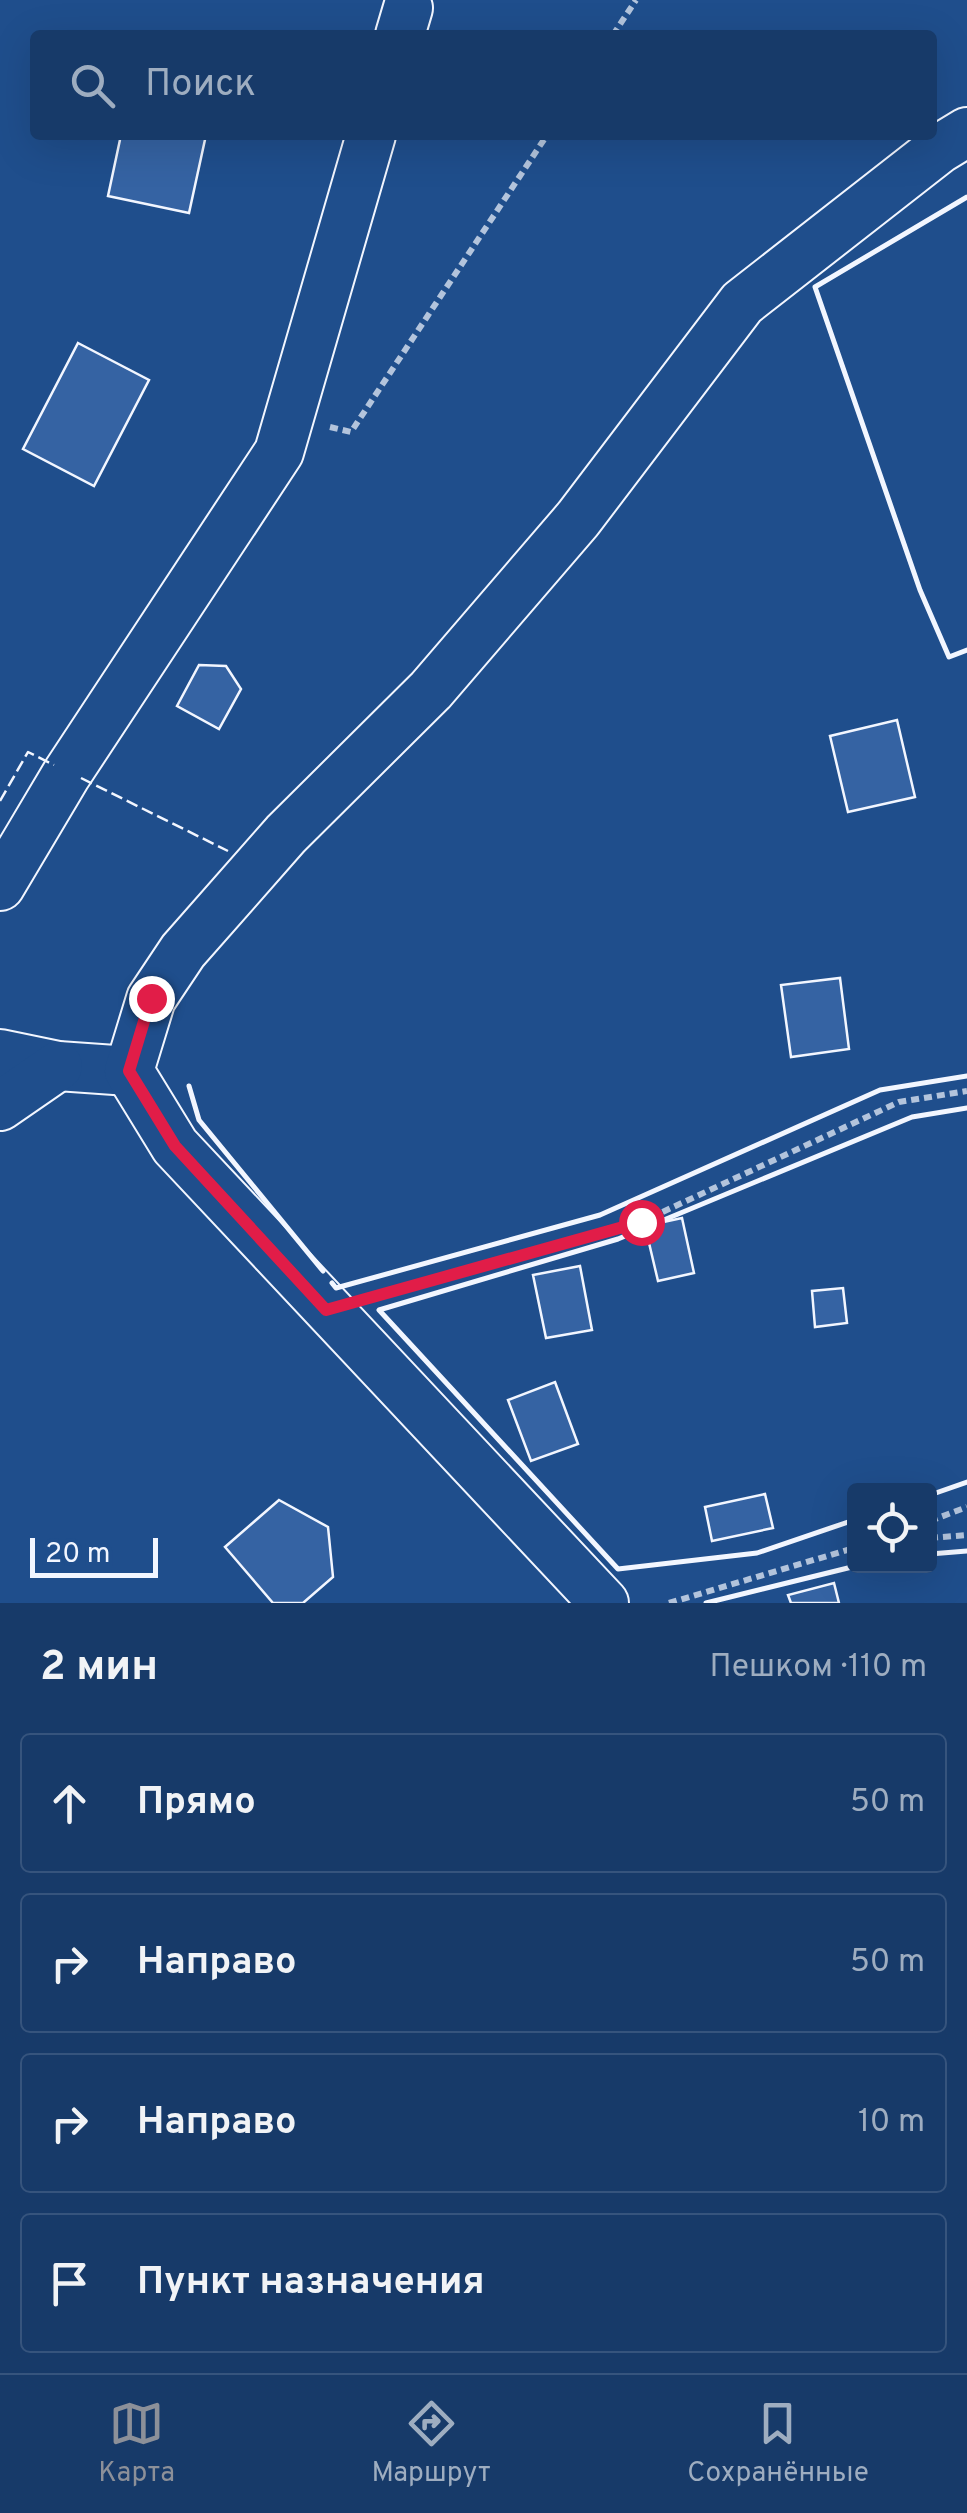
<!DOCTYPE html>
<html lang="ru">
<meta charset="utf-8">
<style>
:root{--surface:#173a69;--page:#20416f;--text:#f1f3f6;--muted:#9eadc0;--line:#36547d;--accent:#8c9099}
body{margin:0;font-family:Overpass,sans-serif;background:var(--page);color:var(--text)}
.controls{position:absolute;right:30px;bottom:30px;display:grid;overflow:hidden;border-radius:10px;box-shadow:0 10px 40px #0002}
.controls button{width:90px;height:90px;display:grid;place-items:center;padding:0;border:0;border-bottom:2px solid var(--line);background:var(--surface);color:var(--text);font:50px sans-serif}
.scale{position:absolute;left:30px;bottom:25px;width:128px;box-sizing:border-box;padding-left:10px;border:5px solid #f2f6ff;border-top:0;font-size:28px;line-height:35px;white-space:nowrap;color:#f2f6ff;-webkit-text-stroke:8px #1f4e8c;paint-order:stroke}
.stop{position:absolute;width:30px;height:30px;margin:-22px;border:8px solid #e11d48;border-radius:50%;background:#fff}
.stop.end{background:#e11d48;border-color:#fff;box-shadow:0 2px 10px #0008}
.list{margin:0;padding:0;list-style:none}
h2{display:flex;justify-content:space-between;align-items:center;height:130px;margin:0;padding:0 40px;font-size:42px}
h2 small{font-size:32px;font-weight:400;color:var(--muted)}
.list li{display:grid;grid-template-columns:65px 1fr auto;gap:30px;align-items:center;box-sizing:border-box;height:140px;margin:0 20px 20px;padding:0 20px;border:2px solid var(--line);border-radius:10px}
.list b{display:block;font-size:38px;white-space:nowrap}
.list em{font-size:32px;font-style:normal;color:var(--muted)}
.icon{flex:none;width:55px;height:55px;fill:none;stroke:currentColor;stroke-width:2;stroke-linecap:round;stroke-linejoin:round}
.map{position:relative;flex:none;width:967px;height:1603px;overflow:hidden}
.search{position:absolute;background:var(--surface);box-shadow:0 10px 40px #0002;left:30px;right:30px;top:30px;height:110px;display:flex;align-items:center;gap:25px;box-sizing:border-box;padding:0 35px;border-radius:10px;color:var(--muted);font-size:38px}
.sheet{height:770px;background:var(--surface)}
nav{display:flex;justify-content:space-around;align-items:center;box-sizing:border-box;height:140px;border-top:2px solid var(--line);background:var(--surface);font-size:28px;color:var(--muted)}
nav a{display:grid;justify-items:center;gap:5px}
nav .on{color:var(--accent)}
.map>svg:first-child{display:block}
</style>
<div class="map">
<svg width="967" height="1603" viewBox="0 0 967 1603">
<rect width="100%" height="100%" fill="#1f4e8c"/>
<g fill="#3563a3" stroke="#f2f6ff" stroke-width="2.5">
<polygon points="121,135 206,135 189,213 108,196"/>
<polygon points="78,343 149,380 94,486 23,449"/>
<polygon points="199,665 226,666 241,689 219,729 177,706"/>
<polygon points="897,720 915,797 848,812 830,736"/>
<polygon points="840,978 849,1049 791,1057 781,985"/>
<polygon points="682,1218 694,1273 658,1281 645,1226"/>
<polygon points="580,1266 592,1330 546,1338 533,1275"/>
<polygon points="843,1288 847,1323 815,1327 812,1291"/>
<polygon points="555,1382 578,1444 531,1461 508,1400"/>
<polygon points="765,1494 773,1528 712,1541 705,1507"/>
<polygon points="279,1500 328,1527 333,1577 303,1603 273,1603 225,1547"/>
<polygon points="834,1583 839,1603 791,1603 788,1595"/>
</g>
<g fill="none" stroke-linecap="round" stroke-linejoin="round">
<defs>
<g id="minor">
<polyline points="400,35 408,8"/>
<polyline points="0,886 66,775 279,452 371,135"/>
<polyline points="0,1054 58,1066 129,1071"/>
<polyline points="0,1106 58,1066"/>
<polyline points="604,1603 175,1146 129,1071 151,999 183,951 286,834 431,690 578,519 742,303 939,149 967,132"/>
</g>
</defs>
<use href="#minor" stroke="#f2f6ff" stroke-width="52"/>
<g stroke="#b3c4dc" stroke-width="6" stroke-dasharray="8 5" stroke-linecap="butt">
<polyline points="613,35 636,0"/>
<polyline points="330,427 351,432 547,135"/>
<polyline points="376,1296 641,1222 899,1102 967,1091"/>
<polyline points="930,1521 967,1507"/>
<polyline points="930,1538 967,1535"/>
<polyline points="669,1603 854,1548"/>
</g>
<use href="#minor" stroke="#1f4e8c" stroke-width="48"/>
<g stroke="#f2f6ff" stroke-width="2.5" stroke-dasharray="12 5" stroke-linecap="butt">
<polyline points="81,778 228,851"/>
<polyline points="0,801 28,752 54,765"/>
</g>
<g stroke="#f2f6ff" stroke-width="5">
<polyline points="967,197 815,287 920,590 949,657 967,650"/>
<polyline points="189,1086 199,1120 323,1271"/>
<polyline points="332,1283 336,1288 600,1215 880,1090 967,1076"/>
<polyline points="930,1495 967,1482"/>
<polyline points="854,1520 757,1553 618,1569 379,1310 618,1239 912,1117 967,1108"/>
<polyline points="930,1554 967,1551"/>
<polyline points="706,1603 856,1566"/>
</g>
</g>
<g fill="none" stroke-linecap="round" stroke-linejoin="round">
<polyline stroke="#e11d48" stroke-width="12" points="151,998 129,1071 175,1146 326,1310 641,1222"/>
</g>
</svg>
<div class="controls">
<button><svg class="icon" aria-label="locate" viewBox="0 0 24 24"><circle cx="12" cy="12" r="6"/><path d="M12 2v4M12 18v4M2 12h4M18 12h4"/></svg></button>
</div>
<div class="scale">20 m</div>
<div class="stop" style="left:641px;top:1222px"></div>
<div class="stop end" style="left:151px;top:998px"></div>
<div class="search"><svg class="icon" aria-label="search" viewBox="0 0 24 24"><circle cx="10" cy="10" r="6"/><path d="M15 15l6 6"/></svg>Поиск</div>
</div>
<section class="sheet">
<h2>2 мин<small>Пешком · 110 m</small></h2>
<ul class="list">
<li><svg class="icon" aria-label="ahead" viewBox="0 0 24 24"><path d="M12 20V5M6 11l6-6 6 6"/></svg><div><b>Прямо</b></div><em>50 m</em></li>
<li><svg class="icon" aria-label="right" viewBox="0 0 24 24"><path d="M7 20v-9h11M14 6l5 5-5 5"/></svg><div><b>Направо</b></div><em>50 m</em></li>
<li><svg class="icon" aria-label="right" viewBox="0 0 24 24"><path d="M7 20v-9h11M14 6l5 5-5 5"/></svg><div><b>Направо</b></div><em>10 m</em></li>
<li><svg class="icon" aria-label="arrive" viewBox="0 0 24 24"><path d="M6 21V4h12l-3 4 3 4H6"/></svg><div><b>Пункт назначения</b></div></li>
</ul>
</section>
<nav>
<a class="on"><svg class="icon" aria-label="map" viewBox="0 0 24 24"><path d="M3 6l6-2 6 2 6-2v14l-6 2-6-2-6 2zM9 4v14M15 6v14"/></svg>Карта</a>
<a><svg class="icon" aria-label="directions" viewBox="0 0 24 24"><path d="M12 3l9 9-9 9-9-9zM9 14v-3h6M13 9l2 2-2 2"/></svg>Маршрут</a>
<a><svg class="icon" aria-label="saved" viewBox="0 0 24 24"><path d="M7 4h10v16l-5-4-5 4z"/></svg>Сохранённые</a>
</nav>
